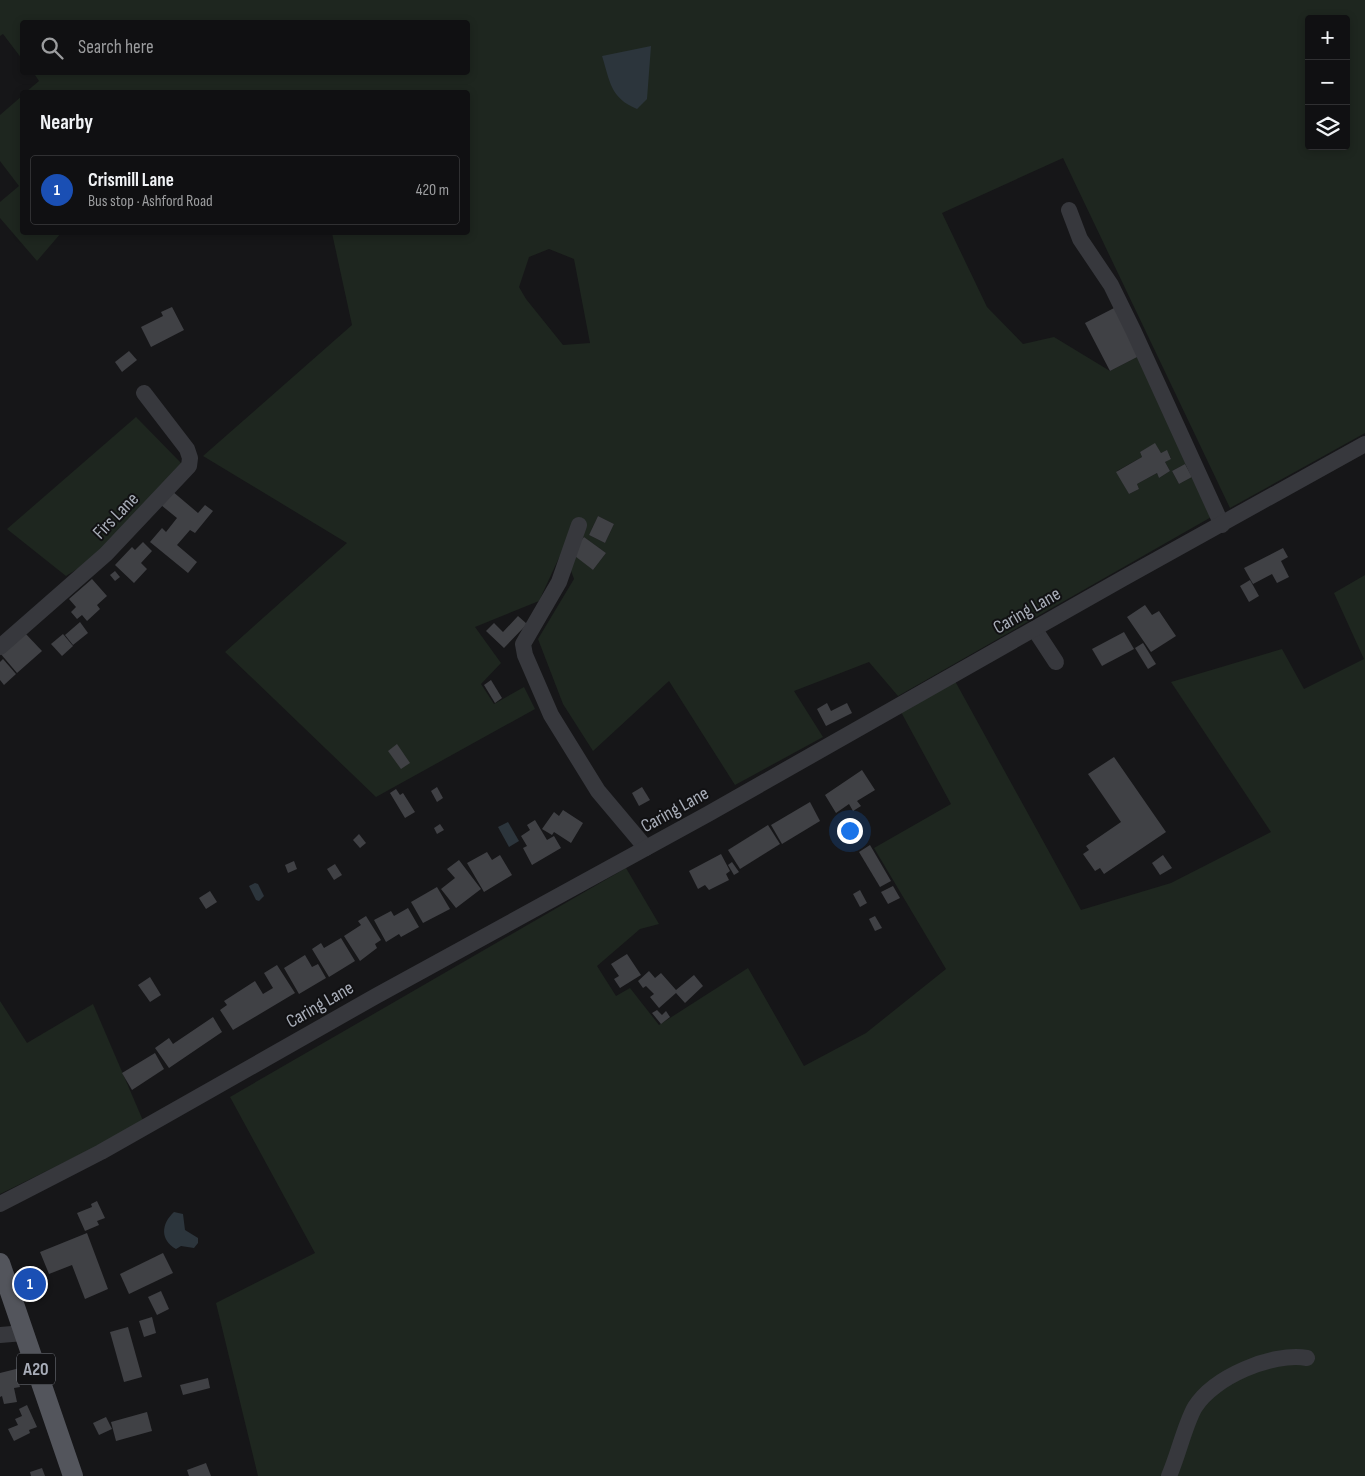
<!DOCTYPE html>
<meta charset="utf-8">
<style>
:root{--surface:#101012;--page:#1e1e20;--text:#f1f3f6;--muted:#9c9d9f;--line:#303032;--accent:#1a73e8}
body{margin:0;font-family:"Sofia Sans Condensed",sans-serif;background:var(--page);color:var(--text)}
.controls{position:absolute;right:15px;top:15px;display:grid;overflow:hidden;border-radius:5px;box-shadow:0 2px 8px #0003}
.controls button{width:45px;height:45px;display:grid;place-items:center;padding:0;border:0;border-bottom:1px solid var(--line);background:var(--surface);color:var(--text);font:25px sans-serif}
.you{position:absolute;left:849px;top:830px;width:18px;height:18px;margin:-12px;border:4px solid #fff;border-radius:50%;background:#1a73e8;box-shadow:0 0 0 8px #1a73e833}
.badge{display:grid;place-items:center;width:32px;height:32px;border-radius:50%;background:var(--accent);color:#fff;font-size:16px;font-weight:700}
.pin{position:absolute;translate:-50% -50%;border:2px solid #fff;box-shadow:0 1px 5px #0006}
.list{margin:0;padding:0;list-style:none}
h2{display:flex;justify-content:space-between;align-items:center;height:65px;margin:0;padding:0 20px;font-size:21px}
h2 small{font-size:16px;font-weight:400;color:var(--muted)}
.list li{display:grid;grid-template-columns:32px 1fr auto;gap:15px;align-items:center;box-sizing:border-box;height:70px;margin:0 10px 10px;padding:0 10px;border:1px solid var(--line);border-radius:5px}
.list b{display:block;font-size:19px;white-space:nowrap}
.list p{margin:0;font-size:16px;white-space:nowrap;color:var(--muted)}
.list em{font-size:16px;font-style:normal;color:var(--muted)}
.icon{flex:none;width:28px;height:28px;fill:none;stroke:currentColor;stroke-width:2;stroke-linecap:round;stroke-linejoin:round}
.map{position:relative;flex:none;width:1365px;height:1476px;overflow:hidden}
.search{position:absolute;background:var(--surface);box-shadow:0 2px 8px #0003;left:20px;top:20px;width:450px;height:55px;display:flex;align-items:center;gap:12px;box-sizing:border-box;padding:0 18px;border-radius:5px;color:var(--muted);font-size:19px}
.panel{position:absolute;background:var(--surface);box-shadow:0 2px 8px #0003;left:20px;top:90px;width:450px;height:145px;border-radius:5px}
.map>svg:first-child{display:block}
</style>
<div class="map">
<svg width="1365" height="1476" viewBox="0 0 1365 1476">
<rect width="100%" height="100%" fill="#161618"/>
<g fill="#1e261f" fill-rule="evenodd">
<path d="M0,0h1365v433l-135,75 -167,-350 -121,55 45,94 36,37 31,-7 56,34 31,-16 72,161 -315,180 -29,-34 -75,29 29,46 -88,48 -66,-104 -76,70 -30,-47 -25,-65 36,-60 -11,-30 -24,52 -64,26 26,36 -20,21 13,20 30,-17 11,22 -159,88 -151,-145 122,-109 -144,-87 149,-131 -20,-92 136,-1v-140h-442l13,-11 -6,-9h435v-50h-446v37l-19,-25 -3,2zM1309,19h37v127h-37zM549,249l25,10 16,84 -27,2 -37,-46 -7,-12 10,-30zM1155,444l6,9 6,-2 4,7 -6,4 5,9 -11,7 -2,-5 -20,11 2,5 -10,5 -12,-23 25,-14 -2,-5zM1185,464l7,13 -13,7 -7,-13zM598,516l16,8 -9,19 -16,-8zM584,537l22,16 -13,17 -21,-17z"/>
<polygon points="22,96 22,232 61,233 37,261 0,218 0,202 19,186 0,161 0,115"/>
<polygon points="136,417 182,464 101,554 66,576 7,529"/>
<polygon points="1365,575 1365,1476 258,1476 216,1303 315,1253 230,1097 626,868 659,924 640,929 597,966 616,996 630,988 659,1025 748,968 804,1066 866,1033 946,969 874,848 951,804 901,712 955,681 1081,910 1171,883 1271,832 1171,682 1282,649 1304,689 1364,659 1334,593"/>
<polygon points="0,1001 27,1043 93,1004 144,1123 0,1194"/>
</g>
<g fill="#2c353c">
<path d="M651,46l-4,53 -10,10c-27,-11 -27,-28 -35,-53z"/>
<polygon points="508,822 519,841 509,847 498,827"/>
<polygon points="255,883 258,884 264,896 259,901 256,900 249,886"/>
<path d="M174,1212l9,2 2,16 13,8v5l-4,5 -13,-2 -5,3c-16,-9 -15,-25 -2,-37z"/>
</g>
<g fill="#404145">
<polygon points="172,307 184,330 151,347 141,327 163,316 161,312"/>
<polygon points="1116,307 1141,355 1110,371 1085,323"/>
<polygon points="129,351 137,360 122,372 115,362"/>
<polygon points="1155,443 1161,453 1167,450 1171,459 1165,462 1170,471 1159,478 1157,473 1137,484 1139,489 1129,494 1116,472 1142,457 1140,452"/>
<polygon points="1185,464 1192,477 1179,484 1172,471"/>
<polygon points="172,491 198,513 205,505 213,511 195,533 190,530 177,545 197,562 188,573 150,542 162,528 166,532 177,518 161,505"/>
<polygon points="598,516 614,524 605,543 589,535"/>
<polygon points="584,537 606,553 593,570 571,553"/>
<polygon points="143,542 152,551 141,563 147,569 134,583 115,565 132,547 135,550"/>
<polygon points="1283,548 1288,557 1281,561 1289,577 1277,583 1272,574 1253,584 1244,568"/>
<polygon points="115,571 120,577 115,581 110,575"/>
<polygon points="92,579 107,596 97,605 100,609 87,621 82,615 77,619 71,612 76,607 69,599"/>
<polygon points="1250,580 1259,596 1249,602 1240,586"/>
<polygon points="1145,605 1152,615 1159,611 1176,636 1151,652 1127,617"/>
<polygon points="518,616 527,624 504,648 486,631 494,623 503,632"/>
<polygon points="80,622 88,633 73,645 65,635"/>
<polygon points="24,632 42,651 17,673 0,653"/>
<polygon points="1124,632 1134,649 1102,666 1092,649"/>
<polygon points="63,634 73,646 62,656 51,644"/>
<polygon points="1143,643 1156,664 1148,669 1135,648"/>
<polygon points="3,659 16,674 4,685 0,680 0,662"/>
<polygon points="491,680 502,698 495,703 484,685"/>
<polygon points="827,703 831,711 847,703 852,713 826,726 817,709"/>
<polygon points="397,744 410,763 401,769 388,751"/>
<polygon points="1114,757 1166,832 1104,874 1100,868 1095,871 1083,854 1089,850 1086,846 1121,822 1088,774"/>
<polygon points="862,770 875,790 857,801 861,806 853,811 849,804 836,813 825,795"/>
<polygon points="437,787 443,798 437,802 431,791"/>
<polygon points="642,787 650,800 639,806 632,793"/>
<polygon points="396,789 400,795 403,793 415,812 405,818 390,793"/>
<polygon points="810,802 820,821 782,844 771,825"/>
<polygon points="563,810 583,823 571,843 554,832 552,835 542,829 554,812 559,816"/>
<polygon points="535,820 547,840 554,836 561,848 532,865 523,848 527,846 521,836 530,830 527,825"/>
<polygon points="440,824 444,830 437,834 434,828"/>
<polygon points="768,825 780,844 740,869 728,850"/>
<polygon points="359,834 366,843 360,848 353,840"/>
<polygon points="870,845 891,881 880,887 859,852"/>
<polygon points="487,852 492,860 500,855 512,875 484,892 467,863"/>
<polygon points="721,854 730,871 726,874 729,880 709,890 705,885 698,889 689,871"/>
<polygon points="1163,855 1172,868 1160,875 1152,863"/>
<polygon points="459,860 481,889 456,908 441,889 455,878 447,869"/>
<polygon points="294,861 297,869 288,873 285,865"/>
<polygon points="732,862 739,872 734,875 728,865"/>
<polygon points="335,864 342,875 334,880 327,869"/>
<polygon points="893,886 900,898 888,904 881,892"/>
<polygon points="437,887 450,909 423,923 411,902"/>
<polygon points="860,890 867,903 860,907 853,894"/>
<polygon points="210,891 217,902 206,909 199,898"/>
<polygon points="408,908 419,927 401,937 399,934 386,942 374,920 391,911 394,916"/>
<polygon points="366,916 381,940 375,944 377,948 360,961 344,936 361,925 358,921"/>
<polygon points="875,916 882,928 875,931 869,919"/>
<polygon points="341,938 355,961 329,977 312,949 321,943 324,948"/>
<polygon points="627,954 641,975 620,988 614,979 619,976 611,964"/>
<polygon points="305,955 312,967 318,964 326,978 299,994 284,968"/>
<polygon points="277,965 295,993 233,1030 220,1010 227,1005 224,1001 255,981 263,994 273,988 264,973"/>
<polygon points="649,971 655,978 661,973 676,990 694,975 703,986 685,1003 676,993 659,1008 650,997 654,994 646,986 643,988 638,981"/>
<polygon points="150,977 161,995 150,1002 138,985"/>
<polygon points="657,1010 662,1015 666,1011 670,1017 661,1024 652,1013"/>
<polygon points="213,1017 222,1032 169,1068 155,1048 169,1038 173,1044"/>
<polygon points="155,1053 164,1069 132,1090 122,1073"/>
<polygon points="97,1201 105,1218 97,1221 99,1225 85,1231 77,1213 92,1207 91,1204"/>
<polygon points="87,1233 108,1289 85,1299 72,1265 49,1274 40,1252"/>
<polygon points="163,1253 173,1273 129,1294 120,1274"/>
<polygon points="161,1291 169,1309 157,1315 148,1297"/>
<polygon points="152,1317 156,1333 144,1337 139,1321"/>
<polygon points="128,1327 142,1377 124,1382 110,1332"/>
<polygon points="20,1368 22,1374 17,1375 20,1387 14,1388 17,1402 4,1404 2,1396 0,1397 0,1373"/>
<polygon points="208,1378 210,1388 183,1395 180,1385"/>
<polygon points="27,1405 37,1427 29,1430 30,1433 14,1441 8,1429 18,1425 15,1419 22,1416 19,1409"/>
<polygon points="147,1412 152,1431 116,1441 111,1422"/>
<polygon points="106,1417 112,1429 99,1435 93,1423"/>
<polygon points="206,1463 211,1476 189,1476 187,1470"/>
<polygon points="42,1468 45,1476 31,1476 30,1472"/>
</g>
<g fill="none" stroke-linecap="round" stroke-linejoin="round">
<g stroke="#37383d" stroke-width="16">
<polyline points="1069,210 1080,239 1111,285 1134,332 1222,525"/>
<polyline points="579,525 559,582 523,644 525,655 551,715 598,791 646,848"/>
<polyline points="1035,630 1056,662"/>
<polyline points="0,647 106,554 189,466 190,458 187,449 144,393"/>
<polyline points="0,1204 101,1152 376,996 708,814 1122,579 1365,444"/>
<polyline points="0,1335 24,1333"/>
<path d="M1169,1476c9,-20 16,-52 26,-69 19,-30 77,-55 112,-49"/>
</g>
<polyline stroke="#53555c" stroke-width="20" points="0,1263 73,1476"/>
</g>
<g text-anchor="middle" dominant-baseline="central" stroke-width="4" stroke-linejoin="round" paint-order="stroke">
<rect fill="#111113" stroke="#7b7e86" stroke-width="1" x="17" y="1353.5" width="38" height="31" rx="4"/>
<g font-size="18" font-weight="bold" fill="#a8adb8">
<text x="36" y="1369">A20</text>
</g>
<g font-size="19" fill="#a8adb8" stroke="#111113">
<text transform="translate(116 516) rotate(-46)">Firs Lane</text>
<text transform="translate(1027 611) rotate(-30)">Caring Lane</text>
<text transform="translate(675 810) rotate(-29)">Caring Lane</text>
<text transform="translate(320 1005) rotate(-30)">Caring Lane</text>
</g>
</g>
</svg>
<div class="controls">
<button>+</button>
<button>−</button>
<button><svg class="icon" aria-label="layers" viewBox="0 0 24 24"><path d="M12 4l9 5-9 5-9-5zM3 14l9 5 9-5"/></svg></button>
</div>
<div class="you"></div>
<div class="pin badge" style="left:30px;top:1284px;background:#1a4fb4">1</div>
<div class="search"><svg class="icon" aria-label="search" viewBox="0 0 24 24"><circle cx="10" cy="10" r="6"/><path d="M15 15l6 6"/></svg>Search here</div>
<section class="panel">
<h2>Nearby<small></small></h2>
<ul class="list">
<li><span class="badge" style="background:#1a4fb4">1</span><div><b>Crismill Lane</b><p>Bus stop · Ashford Road</p></div><em>420 m</em></li>
</ul>
</section>
</div>
